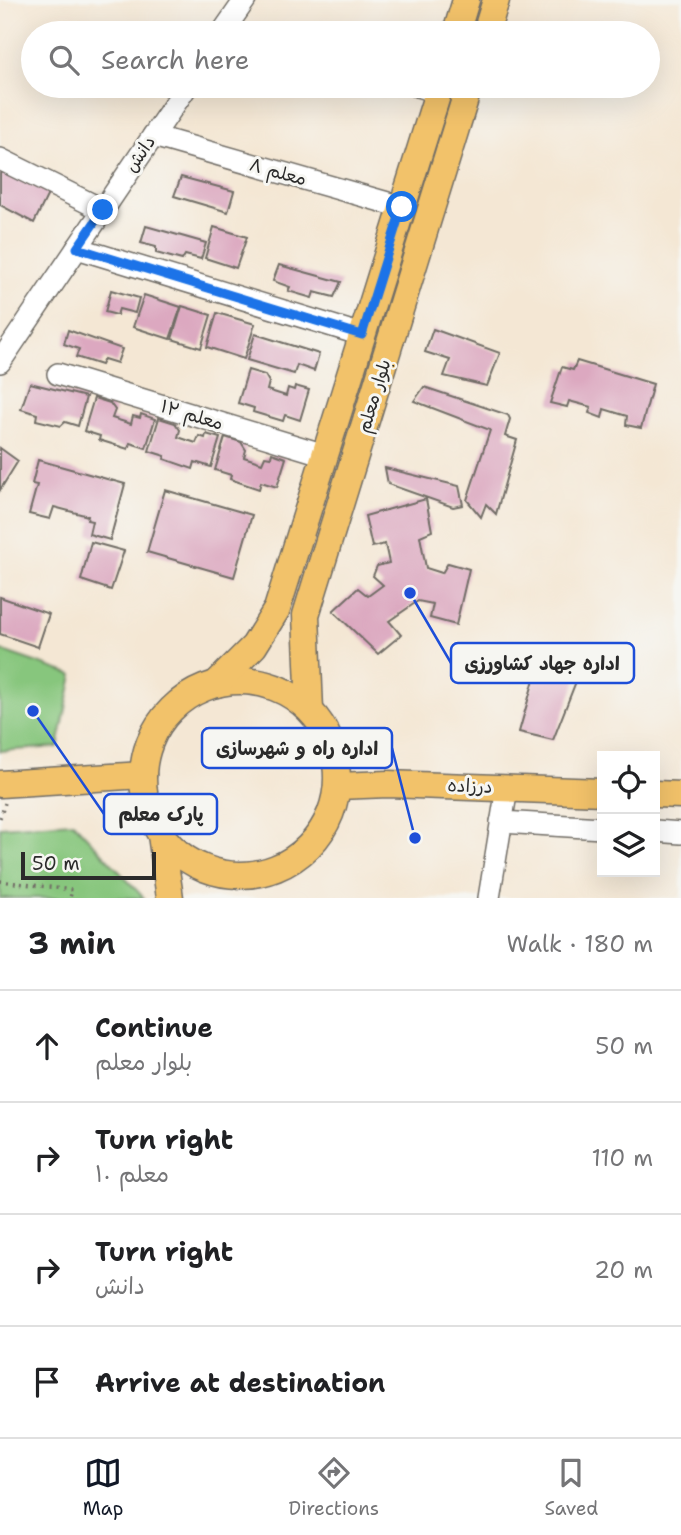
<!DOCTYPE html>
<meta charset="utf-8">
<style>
:root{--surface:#fff;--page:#f2f2f2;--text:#202124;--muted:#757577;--line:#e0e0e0;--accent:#111827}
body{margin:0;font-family:"Shantell Sans","Playpen Sans Arabic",sans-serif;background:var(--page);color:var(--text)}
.controls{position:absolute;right:21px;bottom:21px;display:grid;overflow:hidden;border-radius:0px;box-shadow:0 7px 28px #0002}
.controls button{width:63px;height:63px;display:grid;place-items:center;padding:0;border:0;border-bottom:2px solid var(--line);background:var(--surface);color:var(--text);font:35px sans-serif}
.scale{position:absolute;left:21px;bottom:18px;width:135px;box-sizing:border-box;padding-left:7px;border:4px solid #2b2b2b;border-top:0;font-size:19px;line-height:24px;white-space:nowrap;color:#2b2b2b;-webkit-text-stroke:5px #f6f6f2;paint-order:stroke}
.stop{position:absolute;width:21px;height:21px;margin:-16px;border:5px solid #1a73e8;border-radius:50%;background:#fff}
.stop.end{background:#1a73e8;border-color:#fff;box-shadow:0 2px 7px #0008}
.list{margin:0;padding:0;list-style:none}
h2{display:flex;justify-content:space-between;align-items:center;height:91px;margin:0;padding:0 28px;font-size:30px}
h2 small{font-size:23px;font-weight:400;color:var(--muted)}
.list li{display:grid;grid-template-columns:46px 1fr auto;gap:21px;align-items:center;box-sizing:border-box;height:112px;padding:0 28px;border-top:2px solid var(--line)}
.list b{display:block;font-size:26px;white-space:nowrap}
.list p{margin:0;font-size:23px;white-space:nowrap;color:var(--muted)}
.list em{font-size:23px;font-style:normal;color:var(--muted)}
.icon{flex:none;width:38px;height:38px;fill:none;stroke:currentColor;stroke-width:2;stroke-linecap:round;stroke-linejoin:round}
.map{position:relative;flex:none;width:681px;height:898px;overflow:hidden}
.search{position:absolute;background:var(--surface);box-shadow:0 7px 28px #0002;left:21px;right:21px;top:21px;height:77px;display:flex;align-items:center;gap:18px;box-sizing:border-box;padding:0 24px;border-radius:38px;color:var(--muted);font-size:26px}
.sheet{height:539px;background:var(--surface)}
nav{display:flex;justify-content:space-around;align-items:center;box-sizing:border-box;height:98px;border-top:2px solid var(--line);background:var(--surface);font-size:19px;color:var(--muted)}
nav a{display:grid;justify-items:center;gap:4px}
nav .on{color:var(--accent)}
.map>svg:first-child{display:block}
</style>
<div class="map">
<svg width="681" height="898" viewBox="0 0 681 898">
<rect width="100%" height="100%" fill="#f6f6f2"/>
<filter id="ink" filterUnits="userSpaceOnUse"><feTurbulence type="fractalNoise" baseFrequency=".0143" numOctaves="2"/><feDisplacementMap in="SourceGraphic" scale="14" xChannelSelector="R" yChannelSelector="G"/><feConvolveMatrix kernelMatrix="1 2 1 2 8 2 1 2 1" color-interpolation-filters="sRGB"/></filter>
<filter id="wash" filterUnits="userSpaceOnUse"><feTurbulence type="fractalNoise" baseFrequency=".00686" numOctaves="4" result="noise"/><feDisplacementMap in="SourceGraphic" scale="28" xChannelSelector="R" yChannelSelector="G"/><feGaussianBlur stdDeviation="1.57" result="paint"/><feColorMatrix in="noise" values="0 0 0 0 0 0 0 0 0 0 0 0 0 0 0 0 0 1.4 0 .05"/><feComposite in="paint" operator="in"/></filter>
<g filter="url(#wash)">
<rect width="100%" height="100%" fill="#f4e7d4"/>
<g fill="#87c67d" stroke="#597854" stroke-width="2">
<polygon points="0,650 73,675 58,747 0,751"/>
<polygon points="73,822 144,898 0,898 0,827"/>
</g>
<g id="blocks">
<g fill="#dca8c0">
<polygon points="5,172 49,192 34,223 0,205 0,173"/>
<polygon points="181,177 234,191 228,212 174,196"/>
<polygon points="146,226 206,243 201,259 185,255 182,260 156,253 156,247 141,243"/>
<polygon points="214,227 247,237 236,268 205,258"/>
<polygon points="279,265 341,282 334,297 314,292 312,298 288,291 290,287 273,281"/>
<polygon points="111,290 139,298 135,313 119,309 117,315 105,312"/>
<polygon points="144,295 181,307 170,339 133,327"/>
<polygon points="182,306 211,315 201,348 172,339"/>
<polygon points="217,313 255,324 244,359 207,347"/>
<polygon points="433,329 500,353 487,386 444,376 450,360 425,352"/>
<polygon points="68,330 122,349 117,363 104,359 101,365 76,357 79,349 64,344"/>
<polygon points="255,334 319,354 314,371 297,365 294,374 247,360"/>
<polygon points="577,361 653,384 641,428 626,425 627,416 604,409 602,418 589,413 591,407 569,401 567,407 550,403 562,367 573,370"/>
<polygon points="248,370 265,375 269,382 267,390 286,396 288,388 294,390 295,386 309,390 300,420 285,415 283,421 253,412 254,408 238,403"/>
<polygon points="30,383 86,397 78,426 65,422 61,426 36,420 37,414 21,409"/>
<polygon points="424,387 508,415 510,419 505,436 517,440 496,514 486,504 481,517 467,500 490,430 414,401"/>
<polygon points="94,398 110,403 115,410 112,418 131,424 133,416 140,418 141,414 155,419 146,448 130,443 128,449 99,440 100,436 84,431"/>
<polygon points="159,418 175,423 180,430 178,437 196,443 199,436 205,438 206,434 220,438 211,467 195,462 193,469 164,459 165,456 149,451"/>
<polygon points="225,437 241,442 246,450 244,457 262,463 265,456 271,457 272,453 286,458 277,487 261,482 259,489 230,479 231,475 215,470"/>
<polygon points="0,448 18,461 0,490"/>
<polygon points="38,460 125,484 110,540 89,534 92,521 87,520 88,516 54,507 50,519 29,514 37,485 32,484"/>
<polygon points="385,468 459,486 463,505 453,507 388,484"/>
<polygon points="165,490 252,515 234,577 147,552"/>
<polygon points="426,499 432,531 420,536 426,568 442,573 448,563 469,569 456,625 430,618 433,604 418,601 389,621 401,635 378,654 333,611 358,588 368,596 383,585 373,576 377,566 389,563 385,544 372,547 365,516"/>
<polygon points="91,542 124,551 111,590 81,580"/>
<polygon points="0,597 49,614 38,647 0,634"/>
<polygon points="541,655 582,666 553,740 519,732"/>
</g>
</g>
</g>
<g filter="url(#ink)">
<use href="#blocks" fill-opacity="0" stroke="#716d66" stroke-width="2"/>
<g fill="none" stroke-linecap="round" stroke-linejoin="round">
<defs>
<g id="minor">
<polyline points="222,33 245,0"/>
<polyline points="417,86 438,92"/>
<polyline points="153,136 402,207"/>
<polyline points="0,159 103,210"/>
<polyline points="77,248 362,335"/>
<polyline points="0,362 187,86"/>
<polyline points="58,374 325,455"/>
<polyline points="501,822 602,828"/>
<polyline points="655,831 681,833"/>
<polyline points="489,898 507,788"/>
</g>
<g id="major">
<polyline points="456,33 466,0"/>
<polyline points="486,33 496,0"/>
<circle cx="240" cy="778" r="97"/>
<polyline points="216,684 254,646 277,609 440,86"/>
<polyline points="310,710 306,615 469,86"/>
<polyline points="0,784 143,775"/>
<polyline points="338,786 388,784 602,792"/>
<polyline points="655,794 681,795"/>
<polyline points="161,835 170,898"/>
</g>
</defs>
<use href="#minor" stroke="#716d66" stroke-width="24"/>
<use href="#major" stroke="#716d66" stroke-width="29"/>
<g stroke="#716d66" stroke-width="3.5" stroke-dasharray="2 5" stroke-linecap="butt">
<polyline points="0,818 5,803"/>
<polyline points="0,881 72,890 70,898"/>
</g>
<use href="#minor" stroke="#fff" stroke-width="21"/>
<use href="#major" stroke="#f2c26a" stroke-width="26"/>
</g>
</g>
<g fill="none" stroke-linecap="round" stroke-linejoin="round" filter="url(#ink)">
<polyline stroke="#1a73e8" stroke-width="9" points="103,210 77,248 362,335 402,207"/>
</g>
<g text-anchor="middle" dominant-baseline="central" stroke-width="6" stroke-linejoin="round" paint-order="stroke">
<g font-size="18" fill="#2b2b2b" stroke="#f6f6f2">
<text transform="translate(140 154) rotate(-56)">دانش</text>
<text transform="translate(278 172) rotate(16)">معلم ۸</text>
<text transform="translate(374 396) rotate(-73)">بلوار معلم</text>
<text transform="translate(192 415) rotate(17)">معلم ۱۲</text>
<text transform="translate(470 786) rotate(2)">درزاده</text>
</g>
</g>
<path fill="none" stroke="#1d4ed8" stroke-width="2.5" d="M410 593L451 663M415 838L392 748M33 711L104 814"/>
<g fill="#1d4ed8" stroke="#f6f6f2" stroke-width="2.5">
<circle cx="410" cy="593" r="7"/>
<circle cx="415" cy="838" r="7"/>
<circle cx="33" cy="711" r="7"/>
</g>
<g fill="#f6f6f2" stroke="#1d4ed8" stroke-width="2.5">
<rect x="451" y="643" width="183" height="40" rx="7"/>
<rect x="202" y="728" width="190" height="40" rx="7"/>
<rect x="104" y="794" width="113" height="40" rx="7"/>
</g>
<g font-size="19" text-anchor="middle" font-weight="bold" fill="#2b2b2b">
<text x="542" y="670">اداره جهاد کشاورزی</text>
<text x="297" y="755">اداره راه و شهرسازی</text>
<text x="161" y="821">پارک معلم</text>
</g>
</svg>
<div class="controls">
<button><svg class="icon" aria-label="locate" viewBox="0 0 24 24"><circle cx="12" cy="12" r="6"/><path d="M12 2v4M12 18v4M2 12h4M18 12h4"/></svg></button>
<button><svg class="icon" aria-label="layers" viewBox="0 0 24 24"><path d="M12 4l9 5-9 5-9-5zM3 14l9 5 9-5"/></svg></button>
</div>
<div class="scale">50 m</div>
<div class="stop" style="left:402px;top:207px"></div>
<div class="stop end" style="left:103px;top:210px"></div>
<div class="search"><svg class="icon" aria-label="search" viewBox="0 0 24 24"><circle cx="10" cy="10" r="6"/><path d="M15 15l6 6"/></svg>Search here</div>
</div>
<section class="sheet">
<h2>3 min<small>Walk · 180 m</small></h2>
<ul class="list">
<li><svg class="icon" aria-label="ahead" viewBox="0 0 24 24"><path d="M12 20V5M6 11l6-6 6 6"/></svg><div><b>Continue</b><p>بلوار معلم</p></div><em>50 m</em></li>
<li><svg class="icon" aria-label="right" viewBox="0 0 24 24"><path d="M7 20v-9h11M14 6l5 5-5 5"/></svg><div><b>Turn right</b><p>معلم ۱۰</p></div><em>110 m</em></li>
<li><svg class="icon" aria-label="right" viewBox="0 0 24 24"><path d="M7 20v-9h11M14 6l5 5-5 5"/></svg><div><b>Turn right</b><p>دانش</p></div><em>20 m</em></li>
<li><svg class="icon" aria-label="arrive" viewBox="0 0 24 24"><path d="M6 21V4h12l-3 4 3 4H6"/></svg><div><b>Arrive at destination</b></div></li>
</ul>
</section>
<nav>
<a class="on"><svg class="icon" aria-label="map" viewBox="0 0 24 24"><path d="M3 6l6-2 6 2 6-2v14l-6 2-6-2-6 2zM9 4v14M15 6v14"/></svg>Map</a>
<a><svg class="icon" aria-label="directions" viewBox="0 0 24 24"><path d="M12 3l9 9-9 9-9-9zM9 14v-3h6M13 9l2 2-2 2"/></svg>Directions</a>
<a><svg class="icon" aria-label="saved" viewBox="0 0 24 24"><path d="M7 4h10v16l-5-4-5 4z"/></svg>Saved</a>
</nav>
